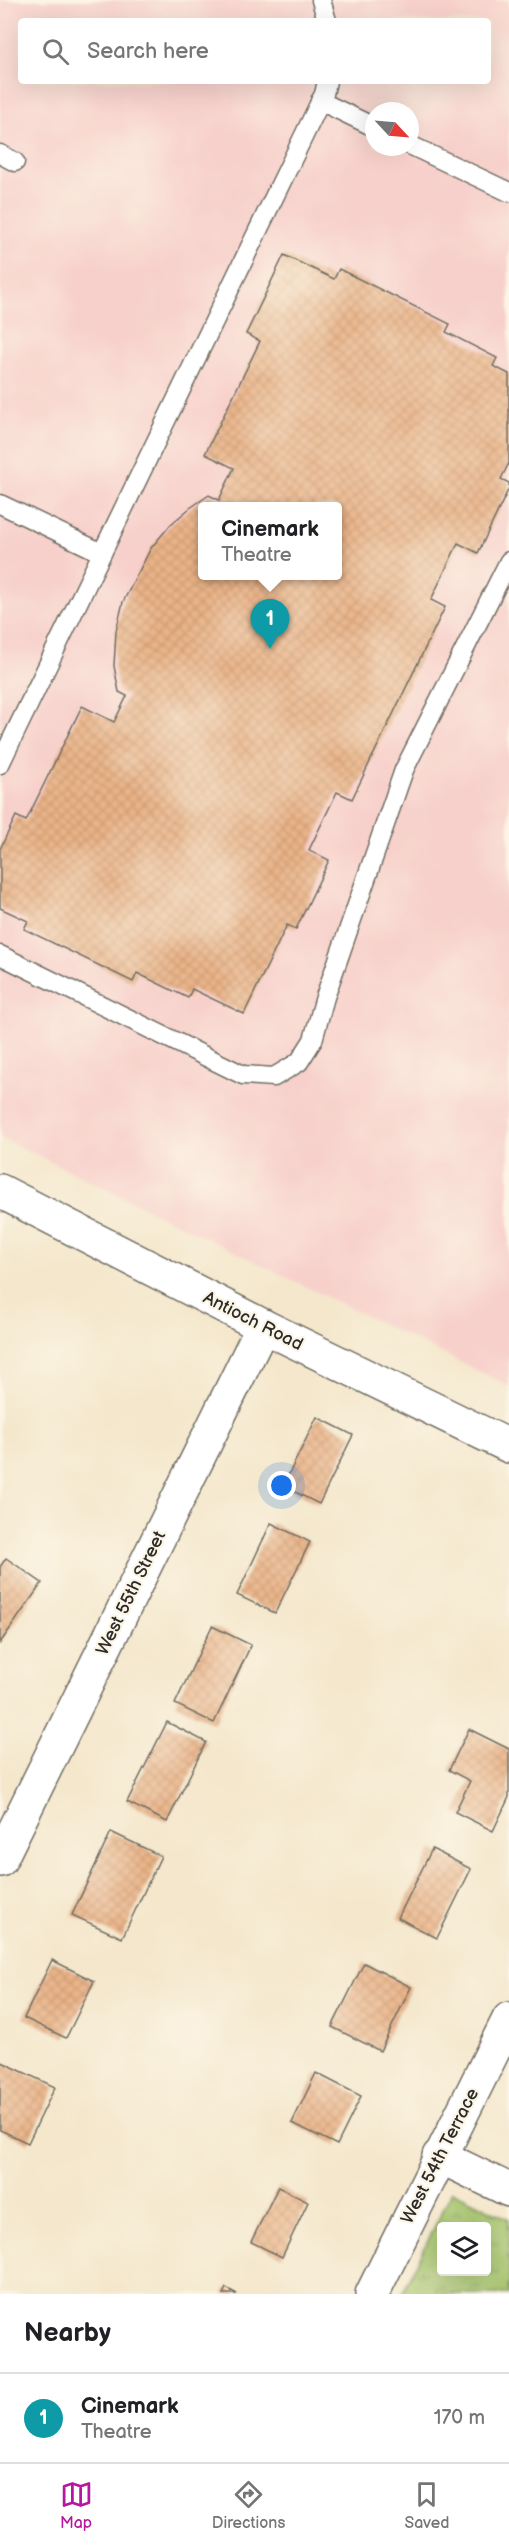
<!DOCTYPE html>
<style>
:root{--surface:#fff;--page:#f6f6f6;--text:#202124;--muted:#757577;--line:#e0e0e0;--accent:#b5179e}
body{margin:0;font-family:"Balsamiq Sans",sans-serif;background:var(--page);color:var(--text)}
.controls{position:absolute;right:18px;bottom:18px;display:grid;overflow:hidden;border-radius:6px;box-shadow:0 6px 24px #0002}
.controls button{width:54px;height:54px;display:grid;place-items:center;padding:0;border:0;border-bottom:2px solid var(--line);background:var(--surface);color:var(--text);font:30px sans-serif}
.compass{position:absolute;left:365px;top:102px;width:54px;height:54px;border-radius:50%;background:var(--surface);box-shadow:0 6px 24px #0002;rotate:116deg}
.you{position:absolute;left:282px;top:1486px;width:21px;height:21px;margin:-15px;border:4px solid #fff;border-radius:50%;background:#1a73e8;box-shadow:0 0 0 9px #1a73e833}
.badge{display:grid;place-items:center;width:39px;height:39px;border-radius:50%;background:var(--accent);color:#fff;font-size:20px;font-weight:700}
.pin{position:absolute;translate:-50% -50px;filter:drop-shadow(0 2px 3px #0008)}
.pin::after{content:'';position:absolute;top:32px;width:21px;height:18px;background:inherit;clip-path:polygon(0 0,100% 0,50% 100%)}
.popup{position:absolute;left:198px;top:502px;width:144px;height:78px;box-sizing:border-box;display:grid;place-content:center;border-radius:6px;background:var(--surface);filter:drop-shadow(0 2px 4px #0005);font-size:20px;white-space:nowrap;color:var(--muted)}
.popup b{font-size:22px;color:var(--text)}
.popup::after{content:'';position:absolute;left:50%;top:100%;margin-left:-12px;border:12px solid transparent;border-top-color:var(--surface)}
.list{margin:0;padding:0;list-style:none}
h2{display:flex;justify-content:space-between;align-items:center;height:78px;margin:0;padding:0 24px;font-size:26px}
h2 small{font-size:20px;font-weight:400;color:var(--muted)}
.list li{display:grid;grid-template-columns:39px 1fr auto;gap:18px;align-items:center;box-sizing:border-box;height:90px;padding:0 24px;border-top:2px solid var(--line)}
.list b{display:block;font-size:22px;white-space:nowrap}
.list p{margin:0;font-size:20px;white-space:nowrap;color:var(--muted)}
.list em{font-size:20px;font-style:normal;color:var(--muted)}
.icon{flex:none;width:33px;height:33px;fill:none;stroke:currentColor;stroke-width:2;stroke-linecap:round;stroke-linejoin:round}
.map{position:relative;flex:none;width:509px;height:2294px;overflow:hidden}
.search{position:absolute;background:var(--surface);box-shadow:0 6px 24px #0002;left:18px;right:18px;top:18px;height:66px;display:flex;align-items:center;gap:15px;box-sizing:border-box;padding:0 21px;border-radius:6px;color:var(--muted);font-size:22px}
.sheet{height:168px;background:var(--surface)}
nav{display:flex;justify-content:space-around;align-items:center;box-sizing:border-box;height:84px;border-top:2px solid var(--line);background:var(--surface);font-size:16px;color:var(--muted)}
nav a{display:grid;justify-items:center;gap:3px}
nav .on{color:var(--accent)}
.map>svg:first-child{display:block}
</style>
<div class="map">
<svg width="509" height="2294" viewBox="0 0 509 2294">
<defs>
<pattern id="park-tufts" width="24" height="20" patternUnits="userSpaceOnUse" patternTransform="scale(1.5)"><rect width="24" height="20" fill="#a4c46c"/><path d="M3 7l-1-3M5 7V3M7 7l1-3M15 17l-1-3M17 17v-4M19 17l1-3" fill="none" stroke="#869f59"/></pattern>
<pattern id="building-cross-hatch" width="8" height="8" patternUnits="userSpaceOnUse" patternTransform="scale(1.5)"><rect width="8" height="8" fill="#eab387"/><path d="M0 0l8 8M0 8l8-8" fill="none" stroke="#c99a75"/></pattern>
</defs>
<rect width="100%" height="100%" fill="#fcf5e5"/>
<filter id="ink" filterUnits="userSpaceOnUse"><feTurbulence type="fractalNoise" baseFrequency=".0167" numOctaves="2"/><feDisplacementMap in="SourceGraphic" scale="12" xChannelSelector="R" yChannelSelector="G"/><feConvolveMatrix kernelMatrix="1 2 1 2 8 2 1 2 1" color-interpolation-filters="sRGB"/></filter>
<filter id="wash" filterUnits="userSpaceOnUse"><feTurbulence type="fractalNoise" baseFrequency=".008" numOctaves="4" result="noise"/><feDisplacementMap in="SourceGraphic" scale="24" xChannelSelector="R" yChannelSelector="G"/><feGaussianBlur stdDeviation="1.35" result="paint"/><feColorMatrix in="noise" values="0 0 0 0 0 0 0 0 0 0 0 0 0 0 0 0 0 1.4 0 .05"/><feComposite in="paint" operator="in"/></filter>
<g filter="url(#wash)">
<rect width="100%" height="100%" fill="#f4e7cc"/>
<path fill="#f7d0cb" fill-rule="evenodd" d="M0,0h509v1386l-509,-249zM21,21h467v60h-467zM374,111h36v36h-36zM202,506h136v70h-136z"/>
<path fill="url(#park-tufts)" stroke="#68784c" stroke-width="1.5" fill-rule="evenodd" d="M452,2191l57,28v75h-107zM442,2226h44v46h-44z"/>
<g id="blocks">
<g fill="url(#building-cross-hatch)" fill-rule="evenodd">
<path d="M284,255l50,24 5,-10 111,55 -4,8 51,26 -4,8 16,8v89l-8,16 8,4v5l-31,65 -20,-10 -27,57 14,7 -93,192 -15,-7 -28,58 20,10 -33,69 -9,-4 -43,89 -52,-25 -4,9 -51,-25 -4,9 -109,-53 4,-8 -28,-13v-59l16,-33 10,5 56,-115 32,16 13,-26 -8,-4 -5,-26 2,-35 7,-29 28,-54 20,-24 19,-16 19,-13 10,5 15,-32 -29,-14 55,-113 -14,-7zM202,506h136v70h-136z"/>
<polygon points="317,1417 353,1435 319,1504 283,1486"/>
<polygon points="271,1523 310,1542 275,1613 237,1595"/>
<polygon points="6,1558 42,1583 0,1643 0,1567"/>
<polygon points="212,1626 251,1645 214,1723 175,1704"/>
<polygon points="167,1722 206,1742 167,1822 127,1802"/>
<polygon points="469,1729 509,1749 509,1797 493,1831 455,1812 470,1781 449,1770"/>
<polygon points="111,1832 161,1856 122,1938 72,1915"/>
<polygon points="432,1849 471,1869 437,1938 398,1918"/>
<polygon points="52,1960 94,1981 66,2038 24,2018"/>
<polygon points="364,1963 411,1987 380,2051 332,2027"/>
<polygon points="2,2062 55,2087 28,2143 0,2130 0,2066"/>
<polygon points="316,2073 361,2096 337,2145 292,2123"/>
<polygon points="278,2187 308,2202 282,2257 251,2242"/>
<polygon points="226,2288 237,2294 223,2294"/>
</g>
</g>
</g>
<g filter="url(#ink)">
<use href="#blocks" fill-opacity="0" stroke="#716d63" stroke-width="1.5"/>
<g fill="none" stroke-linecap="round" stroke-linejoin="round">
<defs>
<g id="lane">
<polyline points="321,0 327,21"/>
<polyline points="320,101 374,127"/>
<polyline points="410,145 509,192"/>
<polyline points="0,154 15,162"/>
<polyline points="0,504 102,553"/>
<polyline points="0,764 324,94 327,81"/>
<polyline points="0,955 243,1075 274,1077 299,1062 313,1040 325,997 404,770 509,561"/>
</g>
<g id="street">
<polyline points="0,1860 263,1326"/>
<polyline points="439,2156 509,2190"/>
<polyline points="372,2294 509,2019"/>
</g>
<polyline id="secondary" points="0,1191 263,1326 509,1446"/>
</defs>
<use href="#lane" stroke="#716d63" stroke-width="21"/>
<use href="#street" stroke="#716d63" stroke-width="36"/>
<use href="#secondary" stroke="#716d63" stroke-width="36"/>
<use href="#lane" stroke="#fff" stroke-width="18"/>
<use href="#street" stroke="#fff" stroke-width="33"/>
<use href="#secondary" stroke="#fff" stroke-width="33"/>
</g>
</g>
<g text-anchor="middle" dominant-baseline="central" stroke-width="4.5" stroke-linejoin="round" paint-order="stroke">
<g font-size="18" fill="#2b2b2b" stroke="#fcf5e5">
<text transform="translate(253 1321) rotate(27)">Antioch Road</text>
<text transform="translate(131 1593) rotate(-64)">West 55th Street</text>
<text transform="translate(440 2156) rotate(-63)">West 54th Terrace</text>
</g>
</g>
</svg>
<div class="controls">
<button><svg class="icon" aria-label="layers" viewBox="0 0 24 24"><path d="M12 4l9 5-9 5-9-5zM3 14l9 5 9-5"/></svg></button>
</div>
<svg class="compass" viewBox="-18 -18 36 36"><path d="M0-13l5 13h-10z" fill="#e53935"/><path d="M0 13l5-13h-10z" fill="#757577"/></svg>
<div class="you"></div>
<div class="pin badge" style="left:270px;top:649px;background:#0f9aa8">1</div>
<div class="popup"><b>Cinemark</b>Theatre</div>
<div class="search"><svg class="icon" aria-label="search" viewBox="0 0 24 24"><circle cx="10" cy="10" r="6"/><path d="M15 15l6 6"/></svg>Search here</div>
</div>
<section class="sheet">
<h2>Nearby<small></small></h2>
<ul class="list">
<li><span class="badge" style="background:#0f9aa8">1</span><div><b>Cinemark</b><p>Theatre</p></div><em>170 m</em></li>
</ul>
</section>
<nav>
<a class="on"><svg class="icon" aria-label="map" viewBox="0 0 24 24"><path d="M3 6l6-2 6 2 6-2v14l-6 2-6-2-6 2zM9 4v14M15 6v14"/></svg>Map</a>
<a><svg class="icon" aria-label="directions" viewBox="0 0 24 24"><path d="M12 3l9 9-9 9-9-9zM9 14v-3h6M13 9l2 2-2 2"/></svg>Directions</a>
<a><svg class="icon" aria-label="saved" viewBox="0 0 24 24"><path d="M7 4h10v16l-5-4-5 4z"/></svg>Saved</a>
</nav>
